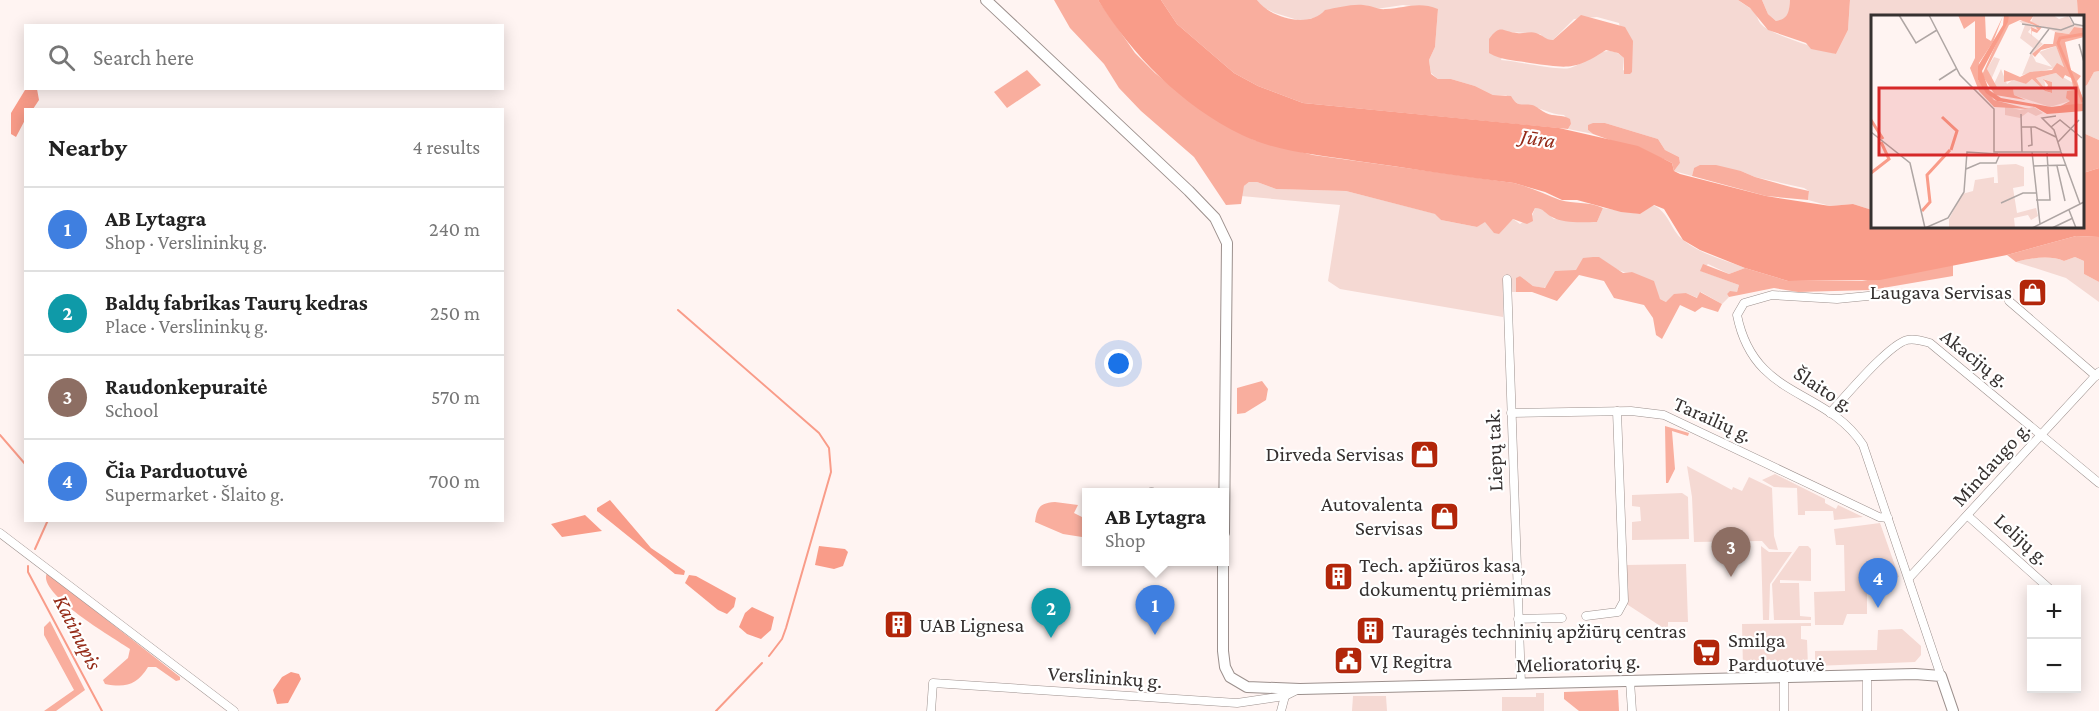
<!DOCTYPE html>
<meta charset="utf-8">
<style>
:root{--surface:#fff;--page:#f6f6f6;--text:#222;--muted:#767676;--line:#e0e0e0;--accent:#b2260a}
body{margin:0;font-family:"Crimson Pro",serif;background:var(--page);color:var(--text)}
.controls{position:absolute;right:18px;bottom:18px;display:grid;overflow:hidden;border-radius:0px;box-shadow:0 3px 15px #0003}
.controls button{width:54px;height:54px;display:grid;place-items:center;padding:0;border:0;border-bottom:2px solid var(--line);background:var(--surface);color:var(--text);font:30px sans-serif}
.you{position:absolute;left:1119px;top:364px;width:21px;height:21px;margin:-15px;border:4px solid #fff;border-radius:50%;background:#1a73e8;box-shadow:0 0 0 9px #1a73e833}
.badge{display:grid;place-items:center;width:39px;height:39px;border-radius:50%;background:var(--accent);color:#fff;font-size:20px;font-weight:700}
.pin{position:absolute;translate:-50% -50px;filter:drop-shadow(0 2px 3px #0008)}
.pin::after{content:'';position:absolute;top:32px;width:21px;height:18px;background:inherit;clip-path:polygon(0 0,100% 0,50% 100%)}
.popup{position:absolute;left:1082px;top:488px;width:147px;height:78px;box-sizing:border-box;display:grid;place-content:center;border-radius:0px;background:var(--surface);filter:drop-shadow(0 2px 4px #0005);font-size:20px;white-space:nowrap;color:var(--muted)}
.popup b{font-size:22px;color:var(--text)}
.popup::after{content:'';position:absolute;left:50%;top:100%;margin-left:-12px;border:12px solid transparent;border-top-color:var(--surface)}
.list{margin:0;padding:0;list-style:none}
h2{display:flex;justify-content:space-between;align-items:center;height:78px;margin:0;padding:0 24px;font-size:26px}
h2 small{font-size:20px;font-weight:400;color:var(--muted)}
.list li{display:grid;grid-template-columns:39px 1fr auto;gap:18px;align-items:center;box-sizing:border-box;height:84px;padding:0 24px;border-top:2px solid var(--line)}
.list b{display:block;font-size:22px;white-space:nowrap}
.list p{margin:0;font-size:20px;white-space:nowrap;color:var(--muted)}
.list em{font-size:20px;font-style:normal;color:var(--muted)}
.icon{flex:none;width:33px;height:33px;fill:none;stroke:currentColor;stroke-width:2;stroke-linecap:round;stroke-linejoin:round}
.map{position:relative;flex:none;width:2099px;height:711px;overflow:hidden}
.search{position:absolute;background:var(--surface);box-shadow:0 3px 15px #0003;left:24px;top:24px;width:480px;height:66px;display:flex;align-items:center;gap:15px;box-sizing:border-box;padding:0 21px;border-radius:0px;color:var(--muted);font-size:22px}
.panel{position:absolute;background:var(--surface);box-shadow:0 3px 15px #0003;left:24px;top:108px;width:480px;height:414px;border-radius:0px}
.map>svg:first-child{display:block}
</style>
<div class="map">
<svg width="2099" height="711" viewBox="0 0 2099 711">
<rect width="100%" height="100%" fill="#fff4f2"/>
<g fill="#f5d9d3" fill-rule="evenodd">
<path d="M1257,0h481c6,5 14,8 18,15 2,3 2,6 5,9 9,11 60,25 75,30l12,-24 2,-30h227l1,16h-206v194l-19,-6 -23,2 -22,-6 1,-9 -5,-3 -49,-11 -14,-6 -47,-3 -2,8 -18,-5 6,-8 -1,-6 -14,-7 -7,-11 -53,-16 -17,7 5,4 -25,-5 3,-5 -7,-9c-16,0 -27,-11 -43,-9l-15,-11h-13l-18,-9 -24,-7h-13l-7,-6 -2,-13 6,-13 3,-38 -35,-4 -27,4 -11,-4 -64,16 -26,-8 -13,-6zM1597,17l22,6 11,51 -7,-4 1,-12c-19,-18 -34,4 -54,10 -13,3 -53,-7 -69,-8l11,-28 28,2 6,6h7l21,-21z"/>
<polygon points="1762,0 1790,0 1789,13 1783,20 1776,21 1768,14"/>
<polygon points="2099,71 2099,140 2083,133 2083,87 2087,85 2094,72"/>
<path d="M1249,182h8l19,7 70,2 90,23 5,6 36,7 8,-6 20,6 8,-8 7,5 12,-8 3,-8h6l13,11 43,3 6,-14 37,6 13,-9c16,7 17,24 30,35 17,14 42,20 62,28l-16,6 -21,-10 -7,7 38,14 -2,7 -10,2 2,3 -7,7 -21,-12 -3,6 -12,-5 -20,9 -6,-3 -28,-27c-9,2 -11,-2 -19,-4 -22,-4 -52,5 -69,20l-11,-2 -13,-10 -3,2 -1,14h-13v25l-163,-28 -12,-8 12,-76 -99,-9 3,-10z"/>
<path d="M2075,257l9,4v13l15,8v20l-33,-24 -50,-16c15,-4 34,-7 48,-1z"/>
<polygon points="1687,466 1732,490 1733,487 1742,491 1749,477 1772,488 1774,536 1778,550 1769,549 1762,541 1694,542 1692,497"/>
<polygon points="1775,474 1825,499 1825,503 1836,509 1838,505 1863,517 1834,520 1833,511 1805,511 1805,515 1798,515 1797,488 1774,487 1762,480"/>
<polygon points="1682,493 1688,497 1689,539 1632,540 1632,522 1641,521 1640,507 1632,506 1632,495"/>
<polygon points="1880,523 1899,577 1889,579 1889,573 1884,568 1867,571 1867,614 1847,614 1843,625 1815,625 1814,592 1845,591 1844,545 1836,545 1834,529"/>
<polygon points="1761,546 1769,552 1792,552 1770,584 1769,620 1763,620"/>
<polygon points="1799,546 1808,546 1811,549 1811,581 1780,580 1780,583 1799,583 1800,616 1811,617 1811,620 1774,620 1772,584"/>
<polygon points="1686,564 1688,622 1668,622 1668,631 1625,603 1625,565"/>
<polygon points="1811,623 1811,626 1801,626 1801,639 1807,640 1808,667 1743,668 1742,624"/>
<polygon points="1902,629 1921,646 1921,655 1915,662 1815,666 1815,651 1877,650 1878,630"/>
<polygon points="1536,693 1544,693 1544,711 1502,711 1502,697 1536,697"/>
<polygon points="1353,696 1386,696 1387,711 1352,711"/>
</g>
<g fill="#f9ae9e">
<path d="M1054,0h44l37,53 20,20 43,35 56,32 59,15 201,28c16,4 31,11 46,17 14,4 27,1 43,8l-6,14c-13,0 -33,2 -45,-5 -7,-3 -8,-9 -17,-9l-3,6 1,7 -6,3 -14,-5 -14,15 -5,-1 -9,-11 -8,5 -36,-7 -6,-6 -89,-23 -70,-2 -19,-7h-8l-5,4 -3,18 -15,1 -32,-48 -53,-46 -22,-23 -15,-24 -34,-36z"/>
<path d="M1161,0h96c13,18 52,29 68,10 12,-2 26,-6 38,-5 8,0 14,5 23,4 19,-1 33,-8 52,0l-3,38 -6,13 2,14 7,5h13l24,7 18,9 18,1c7,12 10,7 21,9 5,1 9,6 14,8 8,4 16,1 24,6l1,5 -3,5 -265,-26 -45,-17 -24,-13 -57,-49z"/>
<path d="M1738,0h24l6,14 8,7c13,-2 13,-10 14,-21h60l-2,30 -12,24 -25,-5 -5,-6 -38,-13 -18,-22z"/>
<polygon points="2077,0 2099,0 2099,71 2094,72 2087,85 2083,87 2082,16 2078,16"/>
<path d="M1581,15l44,12 8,14 -1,31 -2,2h-6v-16l-6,-5 -12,-3c-32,21 -38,18 -76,13 -15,-3 -27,-2 -41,-10v-14c12,-16 13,-7 28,-6 7,1 13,-2 19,0 7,2 9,7 17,7z"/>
<polygon points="1027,70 1041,85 1007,108 994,92"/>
<polygon points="1593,123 1605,123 1658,139 1665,150 1679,157 1680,163 1674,171 1672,163 1666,160 1593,134 1588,130 1588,125"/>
<polygon points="2083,133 2099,140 2099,168 2083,173"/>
<polygon points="1700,165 1716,165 1741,171 1755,177 1791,187 1809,191 1808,200 1766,196 1692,176 1694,168"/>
<path d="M2076,236l23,1v45l-15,-8v-13l-9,-4 -11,4c-14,-6 -33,-3 -48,1l-9,-7z"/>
<polygon points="1593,257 1599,257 1623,273 1632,272 1654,281 1660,299 1666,302 1674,294 1686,293 1697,298 1700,292 1722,304 1718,312 1702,307 1695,312 1680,305 1662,339 1656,335 1653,318 1644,305 1614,298 1604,281 1579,275 1557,301 1532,292 1516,292 1516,278 1520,276 1533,286 1545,288 1555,271 1576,270 1583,258"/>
<polygon points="1703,264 1729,274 1745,268 1788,281 1862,281 1953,265 1953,276 1871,290 1798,292 1774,288 1729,297 1727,294 1730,291 1737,292 1739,285 1700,271"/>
<polygon points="1262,381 1268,389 1266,400 1245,413 1237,414 1237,388"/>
<polygon points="1665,426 1689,433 1688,436 1672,431 1675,469 1668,483 1666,483"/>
<path d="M1055,502l23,3 -4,8 12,6v11l-4,7 -19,-3 -28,-12c2,-15 5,-19 20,-20z"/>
<path d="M47,573l133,104v3l-4,1 -20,-14h-8c-11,18 -22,21 -43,17l-2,-4 25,-22 2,-9c-16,-11 -94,-56 -83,-76z"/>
<polygon points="50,621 85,690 56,711 44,711 74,690 44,635 44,627"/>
<polygon points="1618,690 1619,711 1579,711 1564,699 1564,692"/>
</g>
<g fill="#f99c89">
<path d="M1098,0h63l16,24 57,49 24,13 45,17 256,25 79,18 34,17 2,8 6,3 86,22 64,10 23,-2 19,6v16h210l1,-53 16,-5v69l-23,-1 -69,19 -127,25 -92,1 -43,-13 -45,-18 -17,-10 -19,-31 -10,-4 -14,9 -19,-2 -44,-12h-15l-17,-8 -31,-9c-52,-6 -105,-15 -157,-22 -38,-6 -80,-9 -115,-26 -61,-30 -109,-79 -144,-135z"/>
<polygon points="31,89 37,89 39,100 33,109 26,110 25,120 16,137 11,134 11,113 25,90"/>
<polygon points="610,500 651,548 685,571 684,575 675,574 597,511 597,508"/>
<polygon points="585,515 602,531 562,537 551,524"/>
<polygon points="819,546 845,549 848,552 843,566 834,569 815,565"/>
<polygon points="689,575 696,576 736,598 734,607 727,614 718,610 685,583"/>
<polygon points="752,607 774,617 771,630 761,639 747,634 739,627 745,613"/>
<polygon points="291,672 299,674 301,679 288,703 277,704 273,690 282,677"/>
</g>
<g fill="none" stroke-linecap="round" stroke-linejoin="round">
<g stroke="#f99c89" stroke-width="2">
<polyline points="678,310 819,433 829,448 831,472 786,628 782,639 769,656"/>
<polyline points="0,435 26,465"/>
<polyline points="35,549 48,520"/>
<polyline points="28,566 28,572 102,711"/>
<polyline points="716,711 762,663"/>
</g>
<defs>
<g id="minor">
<polyline points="1507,279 1521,684"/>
<path d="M1878,295l-41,4 -65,-4 -28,8 -7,12c17,85 88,72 126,130l78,231"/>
<polyline points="2009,301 2096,376"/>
<polyline points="1511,413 1631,411 1664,415 1879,517 1888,518"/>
<path d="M1830,413c15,-16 58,-68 77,-73 8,-2 16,1 23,3l169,140"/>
<polyline points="1151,492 1152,492"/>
<polyline points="1968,516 2051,590"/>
<polyline points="0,533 234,711"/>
<polyline points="1909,578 2099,372"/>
<polyline points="1586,616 1618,612 1624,601 1617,411"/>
<polyline points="1518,619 1562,618"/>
<polyline points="1784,677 1784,711"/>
<polyline points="1630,681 1632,711"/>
<polyline points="931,711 933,683 1237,703 1285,696 1299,689"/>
<polyline points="1281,711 1285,696"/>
<polyline points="1867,711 1867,675"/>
</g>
<g id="major">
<polyline points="986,0 1189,191 1215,218 1227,243 1224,533"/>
<polyline points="1223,562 1223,651 1225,667 1230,677 1247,687 1300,689 1915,674 1941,676 1953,711"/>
</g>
</defs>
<use href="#minor" stroke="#9c908d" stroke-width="9"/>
<use href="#major" stroke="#9c908d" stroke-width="12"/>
<use href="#minor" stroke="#fff" stroke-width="8"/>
<use href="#major" stroke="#fff" stroke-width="10"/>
</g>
<defs>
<symbol id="shop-square" viewBox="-11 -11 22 22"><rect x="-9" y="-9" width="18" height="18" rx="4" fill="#b2260a" stroke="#fff"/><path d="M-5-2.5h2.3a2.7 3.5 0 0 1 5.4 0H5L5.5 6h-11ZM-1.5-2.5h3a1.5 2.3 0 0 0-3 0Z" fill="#fff"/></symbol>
<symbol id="building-square" viewBox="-11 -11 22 22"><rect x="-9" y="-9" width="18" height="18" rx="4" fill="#b2260a" stroke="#fff"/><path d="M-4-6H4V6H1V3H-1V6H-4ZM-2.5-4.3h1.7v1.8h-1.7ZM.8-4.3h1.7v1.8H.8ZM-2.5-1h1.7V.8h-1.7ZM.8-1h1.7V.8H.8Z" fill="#fff"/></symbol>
<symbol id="supermarket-square" viewBox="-11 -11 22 22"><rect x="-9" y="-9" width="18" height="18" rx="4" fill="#b2260a" stroke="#fff"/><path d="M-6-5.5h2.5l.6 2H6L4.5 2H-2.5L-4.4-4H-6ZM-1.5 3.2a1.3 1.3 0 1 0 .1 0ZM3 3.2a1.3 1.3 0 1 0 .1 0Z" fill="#fff"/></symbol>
<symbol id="civic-square" viewBox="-11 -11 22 22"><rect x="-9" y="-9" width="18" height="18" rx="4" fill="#b2260a" stroke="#fff"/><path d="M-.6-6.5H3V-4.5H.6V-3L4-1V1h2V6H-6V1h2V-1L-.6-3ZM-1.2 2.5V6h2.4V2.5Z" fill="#fff"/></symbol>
</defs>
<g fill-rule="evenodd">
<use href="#shop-square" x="2016" y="276" width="33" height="33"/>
<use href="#shop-square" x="1408" y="438" width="33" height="33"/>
<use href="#shop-square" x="1428" y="500" width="33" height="33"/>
<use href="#building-square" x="1322" y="560" width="33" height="33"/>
<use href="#building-square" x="882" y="608" width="33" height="33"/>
<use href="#building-square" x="1354" y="614" width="33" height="33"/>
<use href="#supermarket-square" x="1690" y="636" width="33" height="33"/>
<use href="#civic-square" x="1332" y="644" width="33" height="33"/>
</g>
<g text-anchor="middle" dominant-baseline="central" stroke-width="4.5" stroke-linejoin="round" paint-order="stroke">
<g font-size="21" fill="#363130" stroke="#fff" text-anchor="start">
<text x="2012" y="292" text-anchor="end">Laugava Servisas</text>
<text x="1404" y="454" text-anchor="end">Dirveda Servisas</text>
<text x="1423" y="504" text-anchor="end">Autovalenta<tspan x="1423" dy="24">Servisas</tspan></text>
<text x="1359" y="565">Tech. apžiūros kasa,<tspan x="1359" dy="24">dokumentų priėmimas</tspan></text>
<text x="919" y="625">UAB Lignesa</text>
<text x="1392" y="631">Tauragės techninių apžiūrų centras</text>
<text x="1728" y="640">Smilga<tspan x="1728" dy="24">Parduotuvė</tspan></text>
<text x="1370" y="661">VĮ Regitra</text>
</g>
<g font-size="21" fill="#363130" stroke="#fff">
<text transform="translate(1975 358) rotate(38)">Akacijų g.</text>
<text transform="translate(1824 389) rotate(33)">Šlaito g.</text>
<text transform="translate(1713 419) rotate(24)">Tarailių g.</text>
<text transform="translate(1494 450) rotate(-92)">Liepų tak.</text>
<text transform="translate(1991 464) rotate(-48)">Mindaugo g.</text>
<text transform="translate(2022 539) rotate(42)">Lelijų g.</text>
<text transform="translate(1578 663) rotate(-2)">Melioratorių g.</text>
<text transform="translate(1105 677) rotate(4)">Verslininkų g.</text>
</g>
<g font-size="22" font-style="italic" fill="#942a17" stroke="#fff">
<text transform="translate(1538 138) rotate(9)">Jūra</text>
<text transform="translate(78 632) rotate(63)">Katinupis</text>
</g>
</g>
<g transform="translate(1871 15)">
<rect width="213" height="213" fill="#fff4f2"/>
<path d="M163,0h19l6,4 9,-3 5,8 11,3h-10l-5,7 -13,-2 -25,-10zM148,6l-3,4 3,-4h6l15,9 -8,-3 -4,5 15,12 -11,10 4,8 16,5 -13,-15 17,-6 9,20 -43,9 11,-27 -13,-10 5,-13zM123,42l6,2 -9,21 3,4 7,-15 6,15 7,-5 12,5 6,-5 13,12 6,2 1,-11 -8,-3 2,11 -10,-12 20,-5 17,10 2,7 -8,3 3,8 -20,6 -36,-12 -1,-7 -15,1 -8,-9 -3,-11zM125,91h9l15,4 14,-3 9,6 -7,3 -8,-4 -8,6 -15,-3v-8zM145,149l8,3v19l-11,2 4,25 19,-5 2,8 -7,4 -3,-5 -14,3 1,10h-66v-9l13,-25 11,-3 2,-11 19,-3v6h4l-1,-18z" fill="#f5d9d3"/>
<path d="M87,0h27l1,23 5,3 12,-25 -10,26 -14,21 -1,17 16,20 35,9 -35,-2 -15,-16 -9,-23 5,-10v-37l-11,8zM138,0h25l-4,6 12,6 -5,6 -5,-2v6l-1,-10 7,3 -4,-5 -14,-5 -11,5 -22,44 11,20 15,-1 1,7 12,5 -31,-5 -13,-20zM203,12l10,1v9l-19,5 6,28 10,6 -4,5 7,22 -27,5 13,-7 -4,-3 1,-7 7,-1 -3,-12 -6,-3 -2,4 -7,-6 -20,5 10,12 2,-5 -5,-6 9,3v11l-7,-2 -13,-12 -6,5 -12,-4 -10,2v-12l16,7 10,-5 22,-2 5,-7 7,4 -8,-21 -15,4 -6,7 -3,-3 12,-10h9l2,-12 14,2z" fill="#f9ae9e"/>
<path d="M133,0h5l-1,7 -26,49 7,19 12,8 50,9 33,-4v8l-37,3 -12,-7 -38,-6 -11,-8 -8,-13v-14l25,-41z" fill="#f99c89"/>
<path fill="none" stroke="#f99c89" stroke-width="3" d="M212,87l-25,-59 2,-5 24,-4M71,102l15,14 -6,19M0,105l12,19M0,158l18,-14 -8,-17M51,196l8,-9 -3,-27 23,-25"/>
<path fill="none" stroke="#afa6a4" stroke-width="1.5" d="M28,0l17,28 21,-13M58,0l31,60 34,34v43h67l19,52M198,0l5,9 10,2M151,9l39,6 13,-5M208,29l5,18M159,39l19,-25M68,65l17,-11M150,99l1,38M185,101l-14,2 12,12 7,22M150,112h14l21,10M180,112l9,-7 22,18M0,117l39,31 15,65M187,127l21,-22M157,131l4,-1 -1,-18M161,137l8,72M162,151l33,-1M186,151l8,35M95,154l14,-6h16l4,-9M165,185h14l-3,-47M130,188l22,-10h13M198,195l7,18M54,213l23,-10 16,-26 3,-40 31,2M161,213l52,-26M181,213l21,-10"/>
<path fill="#d62828" fill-opacity="0.15" stroke="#d62828" stroke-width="3" d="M8,73h197v67h-197z"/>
<rect width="213" height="213" fill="none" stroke="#363130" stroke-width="3"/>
</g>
</svg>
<div class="controls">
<button>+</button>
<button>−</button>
</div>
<div class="you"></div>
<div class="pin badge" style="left:1155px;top:635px;background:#3f7fe0">1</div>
<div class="popup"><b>AB Lytagra</b>Shop</div>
<div class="pin badge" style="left:1051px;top:638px;background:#0f9aa8">2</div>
<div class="pin badge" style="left:1731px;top:577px;background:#8d6e63">3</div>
<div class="pin badge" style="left:1878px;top:608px;background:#3f7fe0">4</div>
<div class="search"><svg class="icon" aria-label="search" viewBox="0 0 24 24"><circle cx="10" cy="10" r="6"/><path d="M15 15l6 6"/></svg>Search here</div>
<section class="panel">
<h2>Nearby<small>4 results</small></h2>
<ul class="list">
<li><span class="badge" style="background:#3f7fe0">1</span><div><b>AB Lytagra</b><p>Shop · Verslininkų g.</p></div><em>240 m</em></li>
<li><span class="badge" style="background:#0f9aa8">2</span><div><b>Baldų fabrikas Taurų kedras</b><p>Place · Verslininkų g.</p></div><em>250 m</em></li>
<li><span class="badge" style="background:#8d6e63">3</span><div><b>Raudonkepuraitė</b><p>School</p></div><em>570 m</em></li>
<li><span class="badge" style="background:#3f7fe0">4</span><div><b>Čia Parduotuvė</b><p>Supermarket · Šlaito g.</p></div><em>700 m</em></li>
</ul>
</section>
</div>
